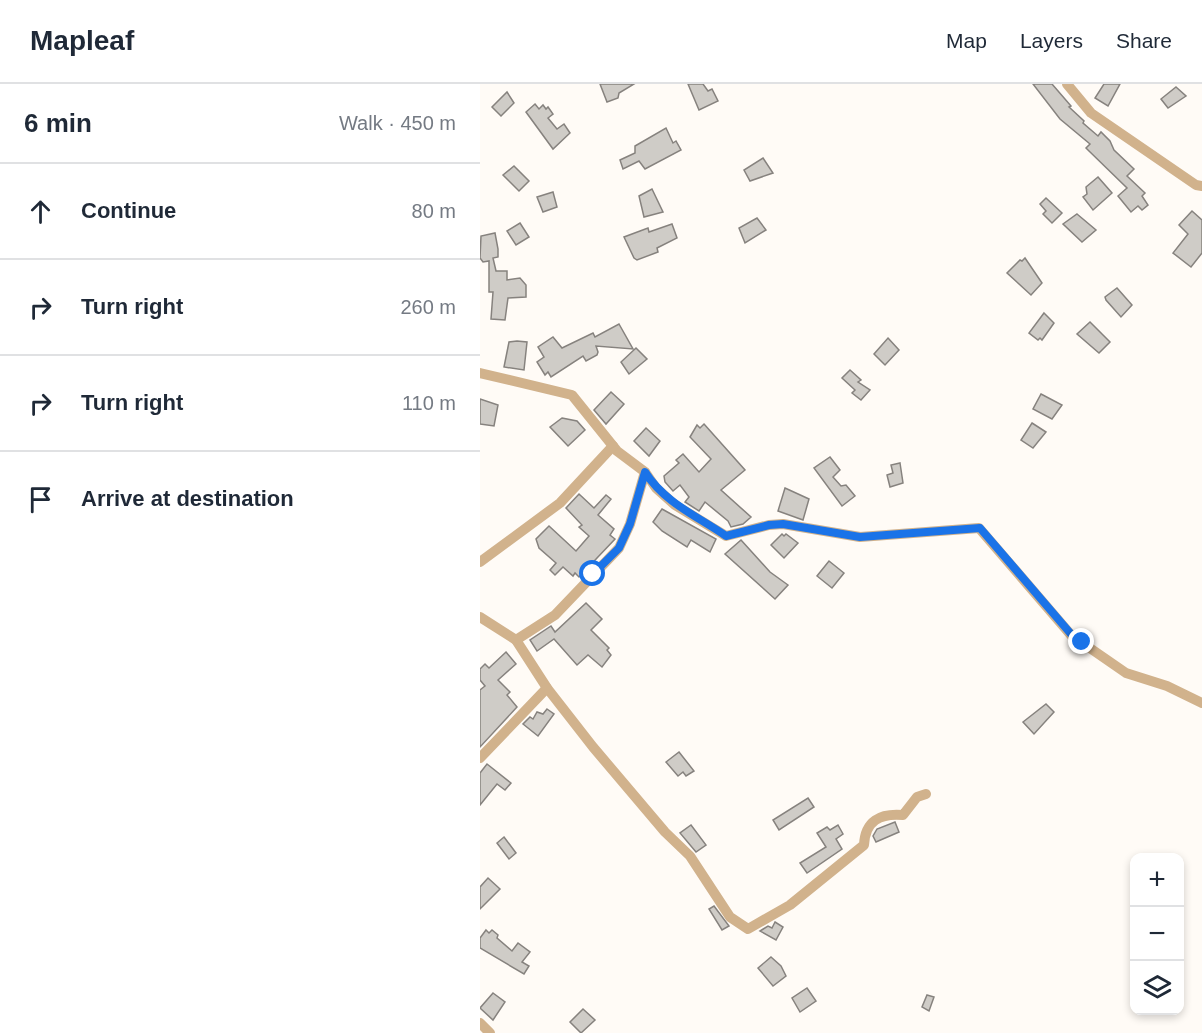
<!DOCTYPE html>
<meta charset="utf-8">
<style>
:root{--surface:#fff;--page:#f2f2f3;--text:#1f2937;--muted:#747a83;--line:#e0e1e3}
body{margin:0;font-family:Helvetica,sans-serif;background:var(--page);color:var(--text)}
.controls{position:absolute;right:18px;bottom:18px;display:grid;overflow:hidden;border-radius:12px;box-shadow:0 3px 9px #0003}
.controls button{width:54px;height:54px;display:grid;place-items:center;padding:0;border:0;border-bottom:2px solid var(--line);background:var(--surface);color:var(--text);font:30px sans-serif}
.stop{position:absolute;width:18px;height:18px;margin:-14px;border:4px solid #1a73e8;border-radius:50%;background:#fff}
.stop.end{background:#1a73e8;border-color:#fff;box-shadow:0 2px 6px #0008}
.list{margin:0;padding:0;list-style:none}
h2{display:flex;justify-content:space-between;align-items:center;height:78px;margin:0;padding:0 24px;font-size:26px}
h2 small{font-size:20px;font-weight:400;color:var(--muted)}
.list li{display:grid;grid-template-columns:39px 1fr auto;gap:18px;align-items:center;box-sizing:border-box;height:96px;padding:0 24px;border-top:2px solid var(--line)}
.list b{display:block;font-size:22px;white-space:nowrap}
.list em{font-size:20px;font-style:normal;color:var(--muted)}
.icon{flex:none;width:33px;height:33px;fill:none;stroke:currentColor;stroke-width:2;stroke-linecap:round;stroke-linejoin:round}
.map{position:relative;flex:none;width:722px;height:949px;overflow:hidden}
header{display:flex;align-items:center;gap:36px;box-sizing:border-box;height:84px;padding:0 30px;background:var(--surface);border-bottom:2px solid var(--line)}
header strong{font-size:28px}
nav{display:flex;gap:33px;margin-inline-start:auto;font-size:21px}
main{display:flex}
aside{flex:1;background:var(--surface)}
.map>svg:first-child{display:block}
</style>
<header>
<strong>Mapleaf</strong>
<nav><a>Map</a><a>Layers</a><a>Share</a></nav>
</header>
<main>
<aside>
<h2>6 min<small>Walk · 450 m</small></h2>
<ul class="list">
<li><svg class="icon" aria-label="ahead" viewBox="0 0 24 24"><path d="M12 20V5M6 11l6-6 6 6"/></svg><div><b>Continue</b></div><em>80 m</em></li>
<li><svg class="icon" aria-label="right" viewBox="0 0 24 24"><path d="M7 20v-9h11M14 6l5 5-5 5"/></svg><div><b>Turn right</b></div><em>260 m</em></li>
<li><svg class="icon" aria-label="right" viewBox="0 0 24 24"><path d="M7 20v-9h11M14 6l5 5-5 5"/></svg><div><b>Turn right</b></div><em>110 m</em></li>
<li><svg class="icon" aria-label="arrive" viewBox="0 0 24 24"><path d="M6 21V4h12l-3 4 3 4H6"/></svg><div><b>Arrive at destination</b></div></li>
</ul>
</aside>
<div class="map">
<svg width="722" height="949" viewBox="0 0 722 949">
<rect width="100%" height="100%" fill="#fffbf6"/>
<g fill="#cfccc7" stroke="#86827e" stroke-width="1.5">
<polygon points="120,0 154,0 139,9 138,14 127,18"/>
<polygon points="208,0 223,0 228,7 232,5 238,17 219,26"/>
<polygon points="553,0 572,0 591,22 589,23 604,37 603,39 618,52 621,48 630,57 634,66 654,85 647,92 665,109 662,112 668,121 662,126 658,122 651,128 638,112 647,104 609,67 606,64 610,60 580,35"/>
<polygon points="624,0 640,0 628,22 615,14"/>
<polygon points="696,3 706,12 688,24 681,15"/>
<polygon points="27,8 34,19 21,32 12,23"/>
<polygon points="55,20 59,25 63,21 66,25 68,23 73,30 68,34 77,45 84,40 90,49 73,65 46,28"/>
<polygon points="186,44 193,59 196,57 201,66 165,85 159,77 143,85 140,76 155,69 155,62"/>
<polygon points="283,74 293,89 270,97 264,86"/>
<polygon points="34,82 49,97 39,107 23,91"/>
<polygon points="618,93 632,109 613,126 603,113 607,110 606,103"/>
<polygon points="172,105 183,128 164,133 159,112"/>
<polygon points="73,108 77,123 63,128 57,113"/>
<polygon points="566,114 582,129 572,139 563,130 566,127 560,120"/>
<polygon points="712,127 722,136 722,169 711,183 693,169 708,150 699,141"/>
<polygon points="597,130 616,146 602,158 583,140"/>
<polygon points="277,134 286,146 265,159 259,144"/>
<polygon points="40,139 49,153 36,161 27,147"/>
<polygon points="192,140 197,154 177,164 178,168 157,176 154,174 144,153 168,144 169,148"/>
<polygon points="15,149 18,165 18,173 13,174 16,187 27,187 27,196 40,194 46,201 46,213 28,214 25,236 11,235 13,208 9,208 9,177 3,178 0,174 1,152"/>
<polygon points="545,174 562,199 551,211 527,189 540,176 542,177"/>
<polygon points="637,204 652,221 641,233 626,216 625,213"/>
<polygon points="564,229 574,239 562,256 560,254 558,256 549,249"/>
<polygon points="610,238 630,258 619,269 597,250"/>
<polygon points="139,240 153,265 116,262 118,268 117,271 106,277 103,272 71,293 68,288 65,291 57,278 64,273 58,263 73,253 82,264 113,249 115,253"/>
<polygon points="408,254 419,266 405,281 394,270"/>
<polygon points="37,257 47,258 44,286 24,283 29,258"/>
<polygon points="156,264 167,275 149,290 141,278"/>
<polygon points="370,286 381,296 378,298 390,306 381,316 372,309 375,306 362,294"/>
<polygon points="131,308 144,320 126,340 114,326"/>
<polygon points="561,310 582,321 572,335 553,325"/>
<polygon points="0,315 18,321 14,342 0,340"/>
<polygon points="82,334 97,337 105,346 88,362 70,343"/>
<polygon points="552,339 566,348 553,364 541,356"/>
<polygon points="224,340 265,386 241,406 271,433 263,440 251,443 248,437 225,418 219,427 205,418 209,413 200,401 193,407 185,398 184,392 199,379 196,376 203,370 219,388 231,375 210,353 217,341 220,344"/>
<polygon points="166,344 180,357 169,372 154,357"/>
<polygon points="350,373 360,386 353,393 361,402 366,401 375,412 362,422 334,384"/>
<polygon points="420,379 423,399 410,403 407,391 413,389 411,381"/>
<polygon points="305,404 329,415 323,436 298,427"/>
<polygon points="99,410 114,424 126,411 131,415 118,431 134,445 130,451 135,455 99,493 95,489 93,492 83,483 75,491 70,486 76,479 59,464 56,455 69,442 96,467 109,452 99,443 102,441 86,424"/>
<polygon points="182,425 236,455 230,468 211,456 207,463 182,447 173,438"/>
<polygon points="302,450 304,452 306,450 318,459 304,474 291,461"/>
<polygon points="261,456 290,488 308,501 295,515 245,470"/>
<polygon points="349,477 364,489 352,504 337,492"/>
<polygon points="106,519 122,535 111,546 129,564 127,566 131,571 122,583 108,571 97,581 74,555 57,567 50,556 71,542 75,548"/>
<polygon points="26,568 36,580 18,596 30,608 27,611 37,623 0,663 0,606 5,602 0,596 0,585 5,580 9,584"/>
<polygon points="566,620 574,628 554,650 543,638"/>
<polygon points="67,625 74,630 58,652 43,640 50,633 53,635 57,628 63,630"/>
<polygon points="199,668 214,687 206,692 203,688 198,692 186,678"/>
<polygon points="7,680 31,699 25,706 17,700 0,721 0,689"/>
<polygon points="328,714 334,723 299,746 293,736"/>
<polygon points="415,738 419,748 396,758 393,752 397,745"/>
<polygon points="211,741 226,761 216,768 200,749"/>
<polygon points="358,741 363,750 356,755 362,765 327,789 320,779 346,763 337,749 347,743 350,746"/>
<polygon points="24,753 36,769 29,775 17,759"/>
<polygon points="8,794 20,805 0,825 0,803"/>
<polygon points="234,822 249,842 242,846 229,825"/>
<polygon points="295,838 303,843 296,856 280,847 288,842 292,844"/>
<polygon points="6,846 9,849 12,846 18,851 17,854 32,867 38,859 50,868 42,878 49,882 44,890 0,864 0,854"/>
<polygon points="291,873 301,882 306,892 293,902 278,884"/>
<polygon points="327,904 336,917 320,928 312,914"/>
<polygon points="13,909 25,918 13,936 0,924"/>
<polygon points="447,911 454,913 449,927 442,923"/>
<polygon points="103,925 115,936 101,949 90,938"/>
</g>
<g fill="none" stroke-linecap="round" stroke-linejoin="round">
<g stroke="#d1b28c" stroke-width="10">
<polyline points="587,0 611,29 716,101 722,102"/>
<polyline points="0,289 92,311 137,367 165,388 176,404 195,421 246,452 289,441 303,440 380,453 499,444 591,551 646,589 687,602 722,619"/>
<polyline points="0,478 80,419 133,362"/>
<path d="M0,533l36,23 31,48 46,59 72,85 25,24 40,61 18,12 42,-24 74,-60c1,-24 16,-32 39,-30l14,-18 9,-3"/>
<polyline points="36,556 75,531 139,464 150,440 165,388"/>
<polyline points="0,674 67,604"/>
<polyline points="0,939 10,949"/>
</g>
</g>
<g fill="none" stroke-linecap="round" stroke-linejoin="round">
<path stroke="#1a73e8" stroke-width="8" d="M113,490l26,-26 11,-24 15,-52c20,31 52,44 81,64l43,-11 14,-1 77,13 120,-9 91,106 11,8"/>
</g>
</svg>
<div class="controls">
<button>+</button>
<button>−</button>
<button><svg class="icon" aria-label="layers" viewBox="0 0 24 24"><path d="M12 4l9 5-9 5-9-5zM3 14l9 5 9-5"/></svg></button>
</div>
<div class="stop" style="left:113px;top:490px"></div>
<div class="stop end" style="left:602px;top:558px"></div>
</div>
</main>
